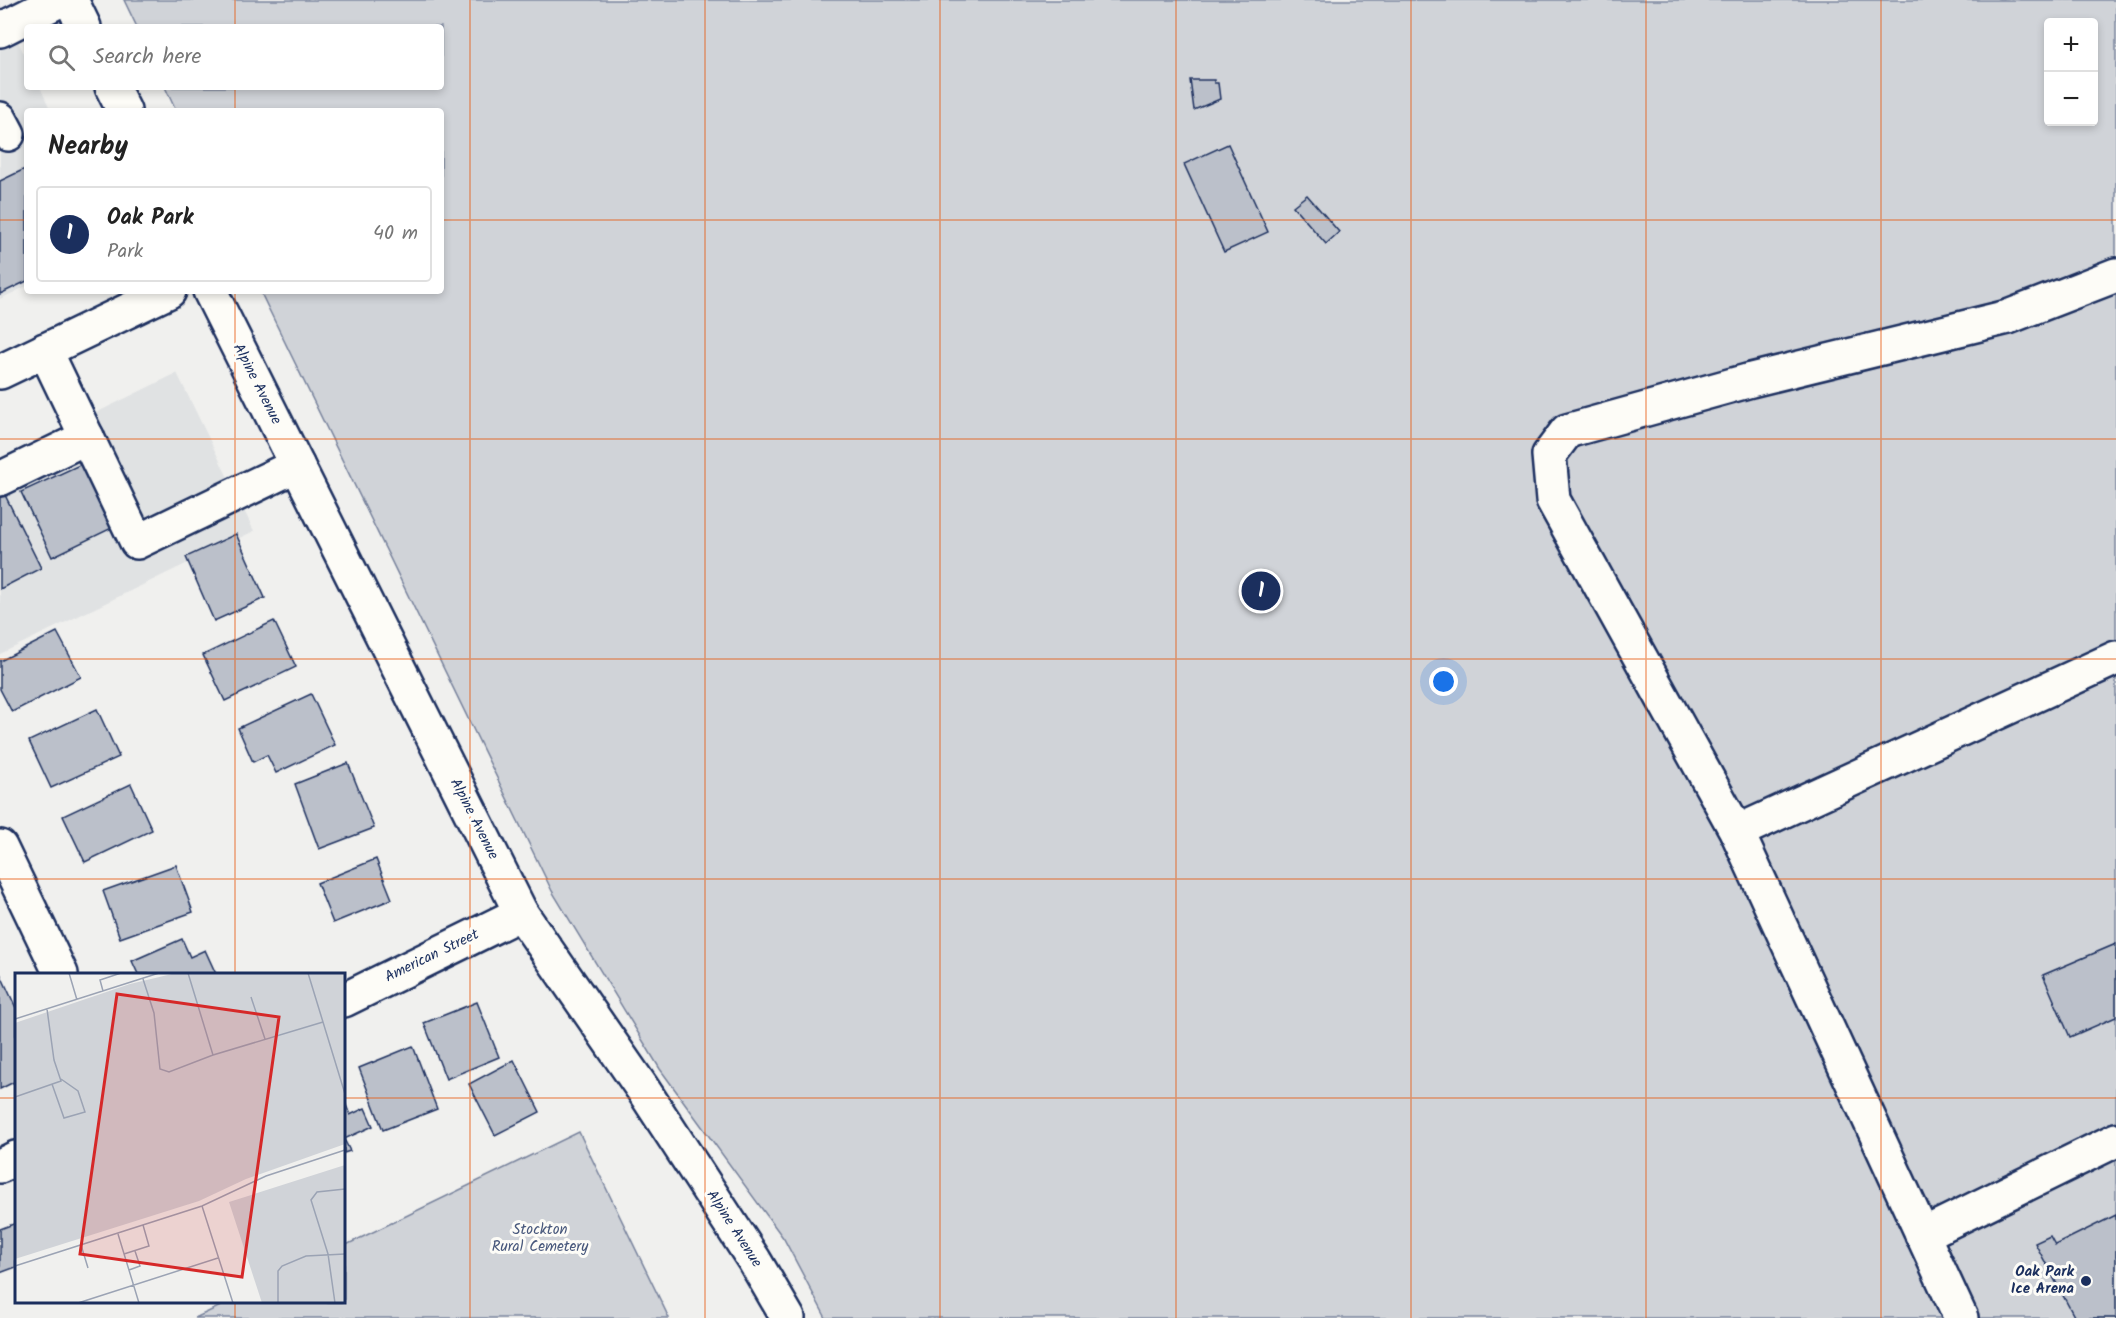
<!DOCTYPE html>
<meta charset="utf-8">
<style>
:root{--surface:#fff;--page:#f6f6f6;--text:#222;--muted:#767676;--line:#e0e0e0;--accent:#1b2f5e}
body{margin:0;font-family:Kalam,sans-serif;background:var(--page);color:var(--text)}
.controls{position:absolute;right:18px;top:18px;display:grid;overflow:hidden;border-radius:6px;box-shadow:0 3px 9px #0003}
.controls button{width:54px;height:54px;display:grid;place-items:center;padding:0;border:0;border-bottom:2px solid var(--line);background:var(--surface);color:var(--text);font:30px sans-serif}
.you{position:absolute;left:1444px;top:682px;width:21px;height:21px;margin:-15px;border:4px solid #fff;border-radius:50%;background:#1a73e8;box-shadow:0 0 0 9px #1a73e833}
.badge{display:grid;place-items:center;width:39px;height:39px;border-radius:50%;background:var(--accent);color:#fff;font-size:20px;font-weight:700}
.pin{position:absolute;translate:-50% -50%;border:3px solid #fff;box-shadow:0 2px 6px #0006}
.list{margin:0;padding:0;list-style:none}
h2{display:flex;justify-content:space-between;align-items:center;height:78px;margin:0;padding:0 24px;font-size:26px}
h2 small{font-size:20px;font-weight:400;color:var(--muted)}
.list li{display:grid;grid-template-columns:39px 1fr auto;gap:18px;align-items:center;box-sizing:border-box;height:96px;margin:0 12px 12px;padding:0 12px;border:2px solid var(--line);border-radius:6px}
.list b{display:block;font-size:22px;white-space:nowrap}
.list p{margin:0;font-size:20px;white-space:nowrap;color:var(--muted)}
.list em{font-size:20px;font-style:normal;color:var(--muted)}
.icon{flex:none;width:33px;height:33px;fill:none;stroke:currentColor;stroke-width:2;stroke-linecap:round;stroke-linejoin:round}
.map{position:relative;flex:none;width:2116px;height:1318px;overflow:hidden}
.search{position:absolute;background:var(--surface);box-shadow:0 3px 9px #0003;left:24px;top:24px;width:420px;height:66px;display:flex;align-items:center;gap:15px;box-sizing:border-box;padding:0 21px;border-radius:6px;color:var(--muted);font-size:22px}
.panel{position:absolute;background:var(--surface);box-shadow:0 3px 9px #0003;left:24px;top:108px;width:420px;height:186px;border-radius:6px}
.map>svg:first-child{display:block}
</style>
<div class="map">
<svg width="2116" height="1318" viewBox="0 0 2116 1318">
<rect width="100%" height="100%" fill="#f0f0ee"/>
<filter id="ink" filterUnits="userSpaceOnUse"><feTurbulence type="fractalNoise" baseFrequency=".0167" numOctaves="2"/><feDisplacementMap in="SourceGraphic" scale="12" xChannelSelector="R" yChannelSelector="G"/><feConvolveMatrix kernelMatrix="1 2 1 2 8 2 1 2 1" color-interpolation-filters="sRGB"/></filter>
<g filter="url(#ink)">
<g fill="#e0e2e3">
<polygon points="0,4 27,60 27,87 40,87 51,111 27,111 27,286 0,299"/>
<polygon points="177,373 254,531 0,654 0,460"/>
</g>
<g fill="#d0d3d8" stroke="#76819b" stroke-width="1.5" fill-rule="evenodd">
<path d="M124,0h1992v1318h-1290l-42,-79 -124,-170 -108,-178 -292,-600h181v-180h-265l-11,-24h276v-60h-304zM2048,22h46v100h-46z"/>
<polygon points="579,1132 669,1318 195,1318 229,1302 344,1302 344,1246"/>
</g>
<g fill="#bbc0ca" stroke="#1b2f5e" stroke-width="1.5">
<polygon points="1190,80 1214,80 1214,83 1218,83 1220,99 1194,110"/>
<polygon points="1228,144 1268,232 1224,252 1184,164"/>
<polygon points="27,168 27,281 0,294 0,181"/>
<polygon points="1307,195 1339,232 1326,244 1293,206"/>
<polygon points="88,461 118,525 52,557 21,492"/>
<polygon points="3,491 41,568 0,589 0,492"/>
<polygon points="236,534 265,598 214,621 186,557"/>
<polygon points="274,621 296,667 225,701 203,655"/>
<polygon points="57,632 81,677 12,712 0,689 0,661"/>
<polygon points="311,694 335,745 276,773 267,755 253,762 238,728"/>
<polygon points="97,709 119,757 51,788 29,741"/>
<polygon points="348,763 374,828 319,849 295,784"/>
<polygon points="131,784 152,830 85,862 63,816"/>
<polygon points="376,859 392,899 333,923 317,883"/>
<polygon points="176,865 193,912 120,938 103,891"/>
<polygon points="182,939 190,957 205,950 216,974 138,974 132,961"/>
<polygon points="2116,944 2116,1017 2070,1037 2043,975"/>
<polygon points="0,973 16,1008 16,1081 0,1089"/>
<polygon points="477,1002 499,1057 446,1079 424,1023"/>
<polygon points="413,1046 437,1109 383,1130 359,1068"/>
<polygon points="514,1060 540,1112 495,1135 469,1084"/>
<polygon points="344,1100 350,1115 365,1108 373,1126 344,1139 350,1151 344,1153"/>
<polygon points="2116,1215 2116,1318 2075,1318 2035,1243 2050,1236 2055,1245"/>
<polygon points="16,1223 16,1267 0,1273 0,1229"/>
</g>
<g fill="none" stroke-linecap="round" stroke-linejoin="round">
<defs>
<g id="minor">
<polyline points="71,0 84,27"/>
<polyline points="0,30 60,0"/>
<polyline points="112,87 124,111"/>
<polyline points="0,119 8,134"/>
<polyline points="210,291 521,913 642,1088 754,1260 788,1318"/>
<polyline points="45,350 137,542 297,465"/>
<polyline points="0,372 169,291"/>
<polyline points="0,479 87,437"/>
<polyline points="1737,832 1553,500 1549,455 1567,431 1751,380 2008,317 2116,275"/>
<polyline points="0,847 61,974"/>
<polyline points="344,1000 521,913"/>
<polyline points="0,1166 16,1158"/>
<polyline points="1922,1235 2116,1140"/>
<polyline points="1961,1318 1737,832 2116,658"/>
</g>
</defs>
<use href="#minor" stroke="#1b2f5e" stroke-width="38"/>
<use href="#minor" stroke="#fdfcf7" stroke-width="33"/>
</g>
</g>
<path fill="none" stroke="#e8590c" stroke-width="1.5" stroke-opacity="0.55" d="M235,0v27M470,0v1318M705,0v1318M940,0v1318M1176,0v1318M1411,0v1318M1646,0v1318M1881,0v1318M235,87v24M0,220h27M441,220h1675M235,291v683M0,439h2116M0,659h2116M0,879h2116M0,1098h16M344,1098h1772M235,1302v16"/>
<circle fill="#1b2f5e" stroke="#fdfcf7" stroke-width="2" cx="2086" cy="1281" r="6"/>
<g text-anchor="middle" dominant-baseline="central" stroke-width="6" stroke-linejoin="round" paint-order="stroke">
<g font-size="15" fill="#1b2f5e" stroke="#fdfcf7">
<text transform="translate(257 384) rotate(63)">Alpine Avenue</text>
<text transform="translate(474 819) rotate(63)">Alpine Avenue</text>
<text transform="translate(432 956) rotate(-26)">American Street</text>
<text transform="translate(734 1229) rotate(57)">Alpine Avenue</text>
</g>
<g font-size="15" fill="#48587c" stroke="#fdfcf7">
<text x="540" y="1230">Stockton<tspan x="540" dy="17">Rural Cemetery</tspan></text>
</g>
<g font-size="15" font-weight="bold" fill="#1b2f5e" stroke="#fdfcf7" text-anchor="end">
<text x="2074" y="1272">Oak Park<tspan x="2074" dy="17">Ice Arena</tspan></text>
</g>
</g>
<g transform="translate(15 973)">
<rect width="330" height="330" fill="#f0f0ee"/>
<path d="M161,0h169v171l-99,35 -47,22 -184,58v-236l115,-39zM330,192v138h-83l-33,-101z" fill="#d0d3d8"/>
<path fill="none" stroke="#9ba3b4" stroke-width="1.5" d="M54,0l8,27M173,0l25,82 110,-33M293,0l37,121M128,6l11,34 6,56 9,3 44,-17M88,18l-3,-11 21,-7M236,24l14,42M0,46l144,-46M37,111l12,34 21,-6 -7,-21 -17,-12M0,124l46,-16 -7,-21 -7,-51M187,233l31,97M103,261l21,69M66,272l7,23M109,281l25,-8 -6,-21M0,293l187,-60 64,-30 79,-26M114,297l11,-4 -5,-15M63,330l140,-45M263,330v-32l4,-5 24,-10 39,-2M320,330l-7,-49 -17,-54 6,-8 28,-3"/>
<path fill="#d62828" fill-opacity="0.15" stroke="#d62828" stroke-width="3" d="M102,21l162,23 -37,260 -162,-23z"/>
<rect width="330" height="330" fill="none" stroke="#1b2f5e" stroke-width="3"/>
</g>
</svg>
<div class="controls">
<button>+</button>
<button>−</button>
</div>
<div class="you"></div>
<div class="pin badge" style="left:1261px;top:591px">1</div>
<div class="search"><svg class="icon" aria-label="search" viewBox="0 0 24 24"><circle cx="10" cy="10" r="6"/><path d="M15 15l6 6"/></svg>Search here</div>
<section class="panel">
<h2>Nearby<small></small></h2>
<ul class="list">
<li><span class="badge">1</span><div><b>Oak Park</b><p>Park</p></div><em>40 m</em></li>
</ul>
</section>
</div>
